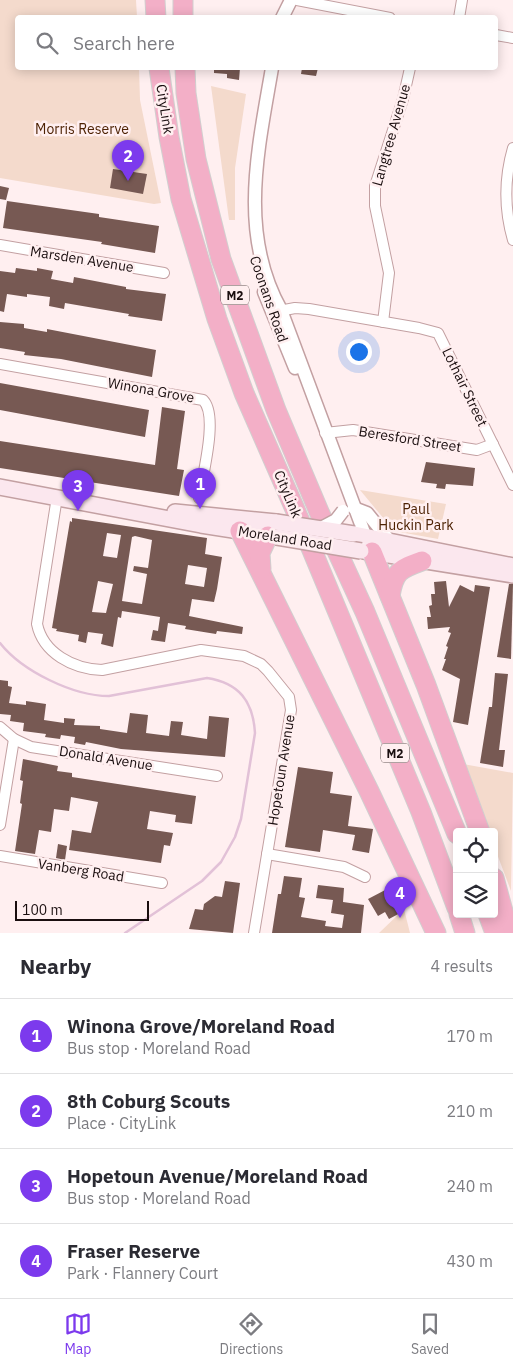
<!DOCTYPE html>
<meta charset="utf-8">
<style>
:root{--surface:#fff;--page:#f7f7f7;--text:#2b2b33;--muted:#7c7c81;--line:#e1e1e2;--accent:#7c3aed}
body{margin:0;font-family:"IBM Plex Sans",sans-serif;background:var(--page);color:var(--text)}
.controls{position:absolute;right:15px;bottom:15px;display:grid;overflow:hidden;border-radius:5px;box-shadow:0 2px 12px #0003}
.controls button{width:45px;height:45px;display:grid;place-items:center;padding:0;border:0;border-bottom:1px solid var(--line);background:var(--surface);color:var(--text);font:25px sans-serif}
.scale{position:absolute;left:15px;bottom:12px;width:134px;box-sizing:border-box;padding-left:5px;border:2px solid #1a0e0f;border-top:0;font-size:14px;line-height:18px;white-space:nowrap;color:#1a0e0f;-webkit-text-stroke:4px #ffeff0;paint-order:stroke}
.you{position:absolute;left:358px;top:351px;width:18px;height:18px;margin:-12px;border:4px solid #fff;border-radius:50%;background:#1a73e8;box-shadow:0 0 0 8px #1a73e833}
.badge{display:grid;place-items:center;width:32px;height:32px;border-radius:50%;background:var(--accent);color:#fff;font-size:16px;font-weight:700}
.pin{position:absolute;translate:-50% -41px;filter:drop-shadow(0 1px 2px #0008)}
.pin::after{content:'';position:absolute;top:26px;width:18px;height:15px;background:inherit;clip-path:polygon(0 0,100% 0,50% 100%)}
.list{margin:0;padding:0;list-style:none}
h2{display:flex;justify-content:space-between;align-items:center;height:65px;margin:0;padding:0 20px;font-size:21px}
h2 small{font-size:16px;font-weight:400;color:var(--muted)}
.list li{display:grid;grid-template-columns:32px 1fr auto;gap:15px;align-items:center;box-sizing:border-box;height:75px;padding:0 20px;border-top:1px solid var(--line)}
.list b{display:block;font-size:19px;white-space:nowrap}
.list p{margin:0;font-size:16px;white-space:nowrap;color:var(--muted)}
.list em{font-size:16px;font-style:normal;color:var(--muted)}
.icon{flex:none;width:28px;height:28px;fill:none;stroke:currentColor;stroke-width:2;stroke-linecap:round;stroke-linejoin:round}
.map{position:relative;flex:none;width:513px;height:933px;overflow:hidden}
.search{position:absolute;background:var(--surface);box-shadow:0 2px 12px #0003;left:15px;right:15px;top:15px;height:55px;display:flex;align-items:center;gap:12px;box-sizing:border-box;padding:0 18px;border-radius:5px;color:var(--muted);font-size:19px}
.sheet{height:365px;background:var(--surface)}
nav{display:flex;justify-content:space-around;align-items:center;box-sizing:border-box;height:70px;border-top:1px solid var(--line);background:var(--surface);font-size:14px;color:var(--muted)}
nav a{display:grid;justify-items:center;gap:2px}
nav .on{color:var(--accent)}
.map>svg:first-child{display:block}
</style>
<div class="map">
<svg width="513" height="933" viewBox="0 0 513 933">
<rect width="100%" height="100%" fill="#ffeff0"/>
<g fill="#f4dacc">
<polygon points="0,0 136,0 137,17 18,18 18,68 139,68 140,100 161,203 154,204 0,178"/>
<polygon points="211,86 246,94 235,168 235,220 229,220"/>
<polygon points="360,490 446,504 438,539 394,531"/>
<polygon points="463,764 513,773 511,891 494,846 494,832 489,832"/>
<polygon points="404,909 410,933 379,933"/>
</g>
<g fill="none" stroke-linecap="round" stroke-linejoin="round">
<path stroke="#e2c1d7" stroke-width="2.5" d="M0,643c22,28 73,53 109,53l98,-18c32,5 46,23 48,55l-14,86 -6,18 -14,25 -19,19 -77,52"/>
</g>
<g fill="#775953" fill-rule="evenodd">
<polygon points="214,68 240,68 239,80 227,78 227,74 214,73"/>
<polygon points="302,68 318,68 316,76 301,74"/>
<polygon points="113,169 147,174 143,194 110,188"/>
<polygon points="0,186 9,188 6,200 0,199"/>
<polygon points="7,201 99,214 99,217 159,226 155,253 101,244 102,242 3,228"/>
<polygon points="16,268 37,271 37,268 53,271 51,279 73,283 74,277 126,287 126,289 166,294 162,321 128,316 129,314 65,303 64,309 49,306 50,297 27,294 27,297 7,294 4,312 0,311 0,271 15,273"/>
<polygon points="0,322 24,324 24,328 47,332 47,329 156,350 152,377 61,359 24,355 25,352 0,348"/>
<polygon points="0,383 149,410 145,437 0,410"/>
<polygon points="162,407 185,411 177,469 184,470 179,496 0,468 0,441 155,465"/>
<polygon points="426,462 475,468 473,486 446,484 445,489 436,488 437,484 421,482"/>
<path d="M72,518l135,20 -2,16 17,3 -5,32 -3,13 -22,-3 -3,17 54,11 -1,7 -25,-3 -1,3 -31,-5 1,-3 -18,-3 -3,19 -14,-2 2,-10 5,1 2,-14 -38,-6 -1,7 -3,-1 -5,30 -12,-3 2,-10 -15,-2 -2,11 -8,-2 1,-6 -23,-4 1,-2 -5,-1 18,-107 2,1zM107,533l14,2 -4,23 -14,-2zM135,536l17,4 -4,28 -14,-2 -1,5 14,3 -5,30 -20,-3 10,-64zM188,565l19,3 -3,19 -19,-3zM98,581l15,3 -7,29 -14,-1z"/>
<polygon points="446,581 449,607 460,585 474,592 475,585 490,587 468,725 453,722 460,679 442,670 446,659 444,659 448,647 446,646 451,633 448,632 450,627 428,629 427,617 431,617 429,606 432,605 431,594 435,594 434,582"/>
<polygon points="509,584 513,584 511,659 497,657"/>
<polygon points="495,673 508,674 499,750 505,750 503,767 480,763 489,707 492,707"/>
<polygon points="0,680 8,681 8,686 12,687 9,703 26,705 26,701 46,704 44,720 64,723 64,718 75,719 74,725 100,726 100,729 127,733 130,713 148,715 146,733 169,736 171,721 183,722 181,735 207,739 209,716 229,718 225,757 121,749 86,742 85,745 74,743 75,737 61,735 60,739 45,737 46,734 23,731 24,723 10,721 11,715 0,714"/>
<polygon points="23,759 58,766 57,771 72,773 72,777 196,796 192,824 175,822 176,815 150,811 147,829 173,833 170,846 164,845 161,863 69,850 72,830 91,833 98,802 71,797 69,811 54,809 51,832 39,830 35,854 15,851 22,804 20,803 23,781 20,780"/>
<polygon points="298,767 333,772 330,793 352,796 348,826 373,829 369,853 352,850 355,835 323,830 320,852 285,847"/>
<polygon points="58,844 67,846 65,860 56,858"/>
<polygon points="284,876 302,878 299,897 305,898 301,917 326,921 325,926 342,928 344,915 331,913 333,900 316,898 318,885 344,888 343,902 364,905 361,933 272,933 278,894 281,894"/>
<polygon points="225,881 240,883 233,933 189,929 195,909 203,910 204,904 215,896 222,897"/>
<polygon points="389,888 402,912 389,919 385,912 378,916 368,899"/>
</g>
<g fill="none" stroke-linecap="round" stroke-linejoin="round">
<defs>
<g id="minor">
<polyline points="297,0 390,18"/>
<polyline points="459,18 462,0"/>
<polyline points="496,35 513,38"/>
<path d="M513,148c-9,31 -9,61 0,92"/>
<polyline points="0,245 164,273"/>
<polyline points="274,312 295,308 309,309 419,328 438,333 513,485"/>
<polyline points="383,322 389,273 375,206 375,186 403,99 410,68"/>
<path d="M0,364l203,36c16,15 -1,77 -4,98"/>
<polyline points="325,433 353,430 477,450 493,444"/>
<path d="M57,497l-20,127c6,29 36,45 65,46l99,-20 43,6 17,8 7,7 21,26 2,13 -37,223"/>
<polyline points="0,727 14,739 31,747 217,776"/>
<polyline points="0,825 14,739"/>
<polyline points="267,854 344,867 365,877"/>
<polyline points="0,856 162,883"/>
</g>
<g id="tertiary">
<polyline points="282,18 291,0"/>
<path d="M272,68c-14,82 -34,165 9,242l87,233"/>
<polyline points="264,292 295,368"/>
<polyline points="354,508 367,513 389,540"/>
</g>
<g id="secondary">
<polyline points="0,487 201,525 277,537"/>
<polyline points="175,512 276,522"/>
<polyline points="354,534 513,566"/>
<polyline points="364,551 513,575"/>
</g>
<g id="motorway">
<polyline points="155,0 156,18"/>
<polyline points="183,18 183,0"/>
<polyline points="159,68 169,137 181,199 217,319 244,393 294,507 421,812 457,908"/>
<polyline points="185,68 186,93 196,159 221,259 276,410 320,514 365,612 457,834"/>
<polyline points="240,531 369,791 436,933"/>
<polyline points="372,552 426,685 480,832"/>
<polyline points="261,569 260,553 268,536"/>
<path d="M390,596c4,-25 10,-27 32,-35"/>
<polyline points="494,878 509,933"/>
<polyline points="459,914 465,933"/>
<polyline points="488,914 495,933"/>
</g>
</defs>
<use href="#minor" stroke="#c3a0a2" stroke-width="12"/>
<use href="#tertiary" stroke="#c3a0a2" stroke-width="15"/>
<use href="#secondary" stroke="#c3a0a2" stroke-width="18"/>
<use href="#motorway" stroke="#d1cfcf" stroke-width="21"/>
<use href="#minor" stroke="#fff" stroke-width="10"/>
<use href="#tertiary" stroke="#fff" stroke-width="12"/>
<use href="#secondary" stroke="#fbe7ee" stroke-width="15"/>
<use href="#motorway" stroke="#f3afc7" stroke-width="19"/>
<defs>
<polyline id="tertiary-bridge" points="321,528 336,520 343,511"/>
<g id="secondary-bridge">
<polyline points="276,522 354,534"/>
<polyline points="277,537 361,551"/>
</g>
</defs>
<use href="#tertiary-bridge" stroke="#c3a0a2" stroke-width="15" stroke-linecap="butt"/>
<use href="#secondary-bridge" stroke="#c3a0a2" stroke-width="18" stroke-linecap="butt"/>
<use href="#tertiary-bridge" stroke="#fff" stroke-width="12"/>
<use href="#secondary-bridge" stroke="#fbe7ee" stroke-width="15"/>
</g>
<g text-anchor="middle" dominant-baseline="central" stroke-width="5" stroke-linejoin="round" paint-order="stroke">
<g fill="#ffeff0" stroke="#5f5252" stroke-width="1">
<rect x="221" y="285.5" width="28" height="19" rx="4"/>
<rect x="381" y="743.5" width="28" height="19" rx="4"/>
</g>
<g font-size="12" font-weight="bold" fill="#1a0e0f">
<text x="235" y="295">M2</text>
<text x="395" y="753">M2</text>
</g>
<g font-size="14" fill="#1a0e0f" stroke="#ffeff0">
<text transform="translate(165 109) rotate(81)">CityLink</text>
<text transform="translate(391 135) rotate(-74)">Langtree Avenue</text>
<text transform="translate(82 259) rotate(9)">Marsden Avenue</text>
<text transform="translate(269 299) rotate(71)">Coonans Road</text>
<text transform="translate(465 387) rotate(64)">Lothair Street</text>
<text transform="translate(151 390) rotate(10)">Winona Grove</text>
<text transform="translate(410 439) rotate(9)">Beresford Street</text>
<text transform="translate(288 494) rotate(67)">CityLink</text>
<text transform="translate(285 538) rotate(9)">Moreland Road</text>
<text transform="translate(106 758) rotate(9)">Donald Avenue</text>
<text transform="translate(281 770) rotate(-81)">Hopetoun Avenue</text>
<text transform="translate(81 870) rotate(9)">Vanberg Road</text>
</g>
<g font-size="14" fill="#4d2203" stroke="#ffeff0">
<text x="82" y="129">Morris Reserve</text>
<text x="416" y="509">Paul<tspan x="416" dy="16">Huckin Park</tspan></text>
</g>
</g>
</svg>
<div class="controls">
<button><svg class="icon" aria-label="locate" viewBox="0 0 24 24"><circle cx="12" cy="12" r="6"/><path d="M12 2v4M12 18v4M2 12h4M18 12h4"/></svg></button>
<button><svg class="icon" aria-label="layers" viewBox="0 0 24 24"><path d="M12 4l9 5-9 5-9-5zM3 14l9 5 9-5"/></svg></button>
</div>
<div class="scale">100 m</div>
<div class="you"></div>
<div class="pin badge" style="left:200px;top:509px">1</div>
<div class="pin badge" style="left:128px;top:181px">2</div>
<div class="pin badge" style="left:78px;top:511px">3</div>
<div class="pin badge" style="left:400px;top:918px">4</div>
<div class="search"><svg class="icon" aria-label="search" viewBox="0 0 24 24"><circle cx="10" cy="10" r="6"/><path d="M15 15l6 6"/></svg>Search here</div>
</div>
<section class="sheet">
<h2>Nearby<small>4 results</small></h2>
<ul class="list">
<li><span class="badge">1</span><div><b>Winona Grove/Moreland Road</b><p>Bus stop · Moreland Road</p></div><em>170 m</em></li>
<li><span class="badge">2</span><div><b>8th Coburg Scouts</b><p>Place · CityLink</p></div><em>210 m</em></li>
<li><span class="badge">3</span><div><b>Hopetoun Avenue/Moreland Road</b><p>Bus stop · Moreland Road</p></div><em>240 m</em></li>
<li><span class="badge">4</span><div><b>Fraser Reserve</b><p>Park · Flannery Court</p></div><em>430 m</em></li>
</ul>
</section>
<nav>
<a class="on"><svg class="icon" aria-label="map" viewBox="0 0 24 24"><path d="M3 6l6-2 6 2 6-2v14l-6 2-6-2-6 2zM9 4v14M15 6v14"/></svg>Map</a>
<a><svg class="icon" aria-label="directions" viewBox="0 0 24 24"><path d="M12 3l9 9-9 9-9-9zM9 14v-3h6M13 9l2 2-2 2"/></svg>Directions</a>
<a><svg class="icon" aria-label="saved" viewBox="0 0 24 24"><path d="M7 4h10v16l-5-4-5 4z"/></svg>Saved</a>
</nav>
